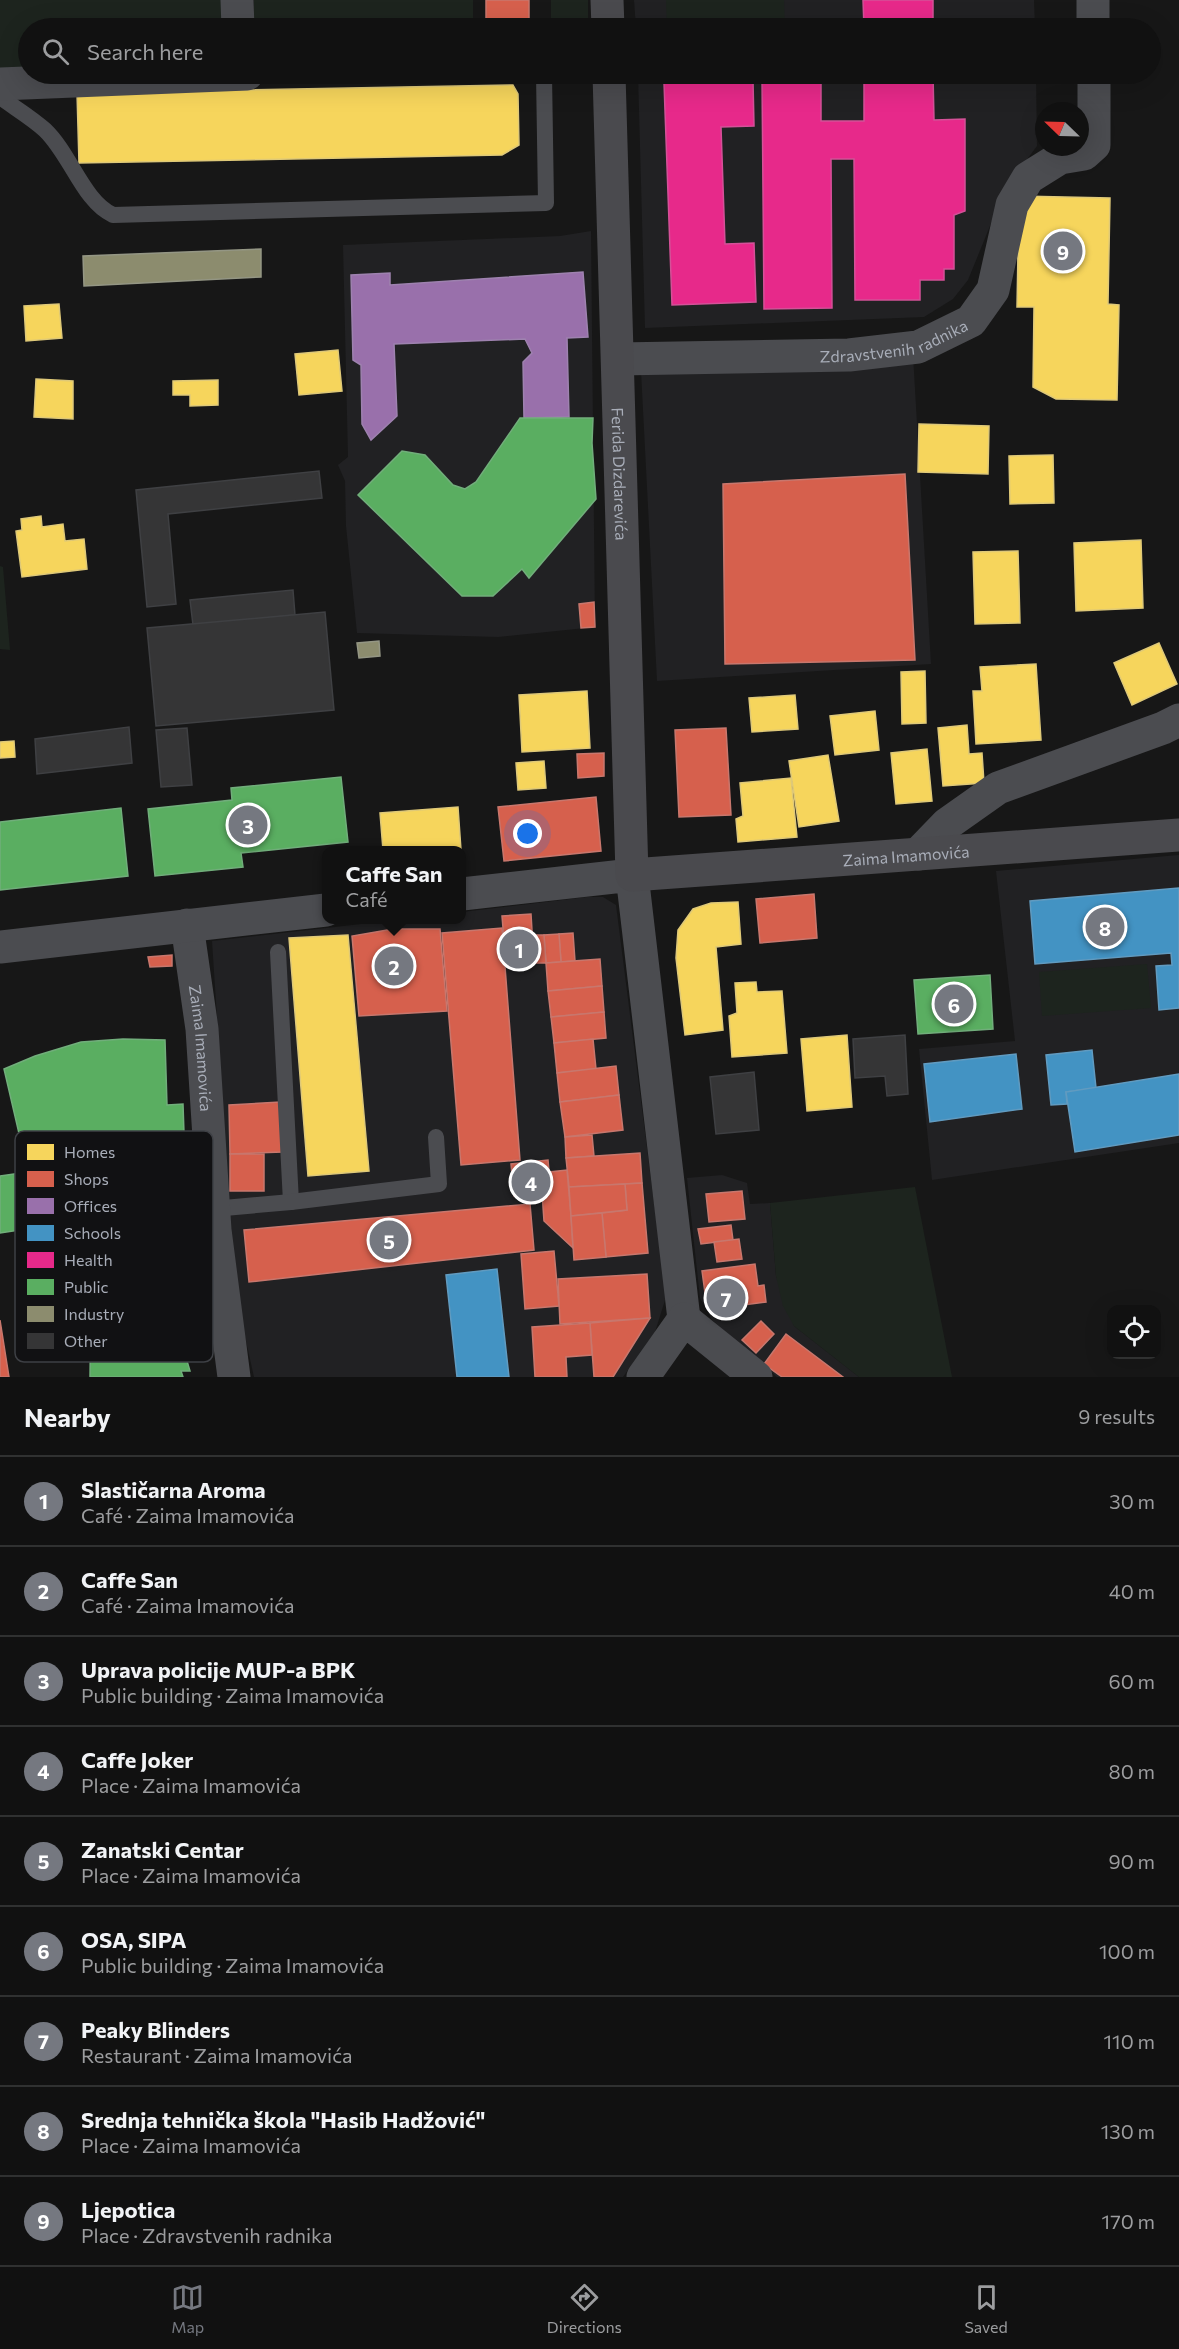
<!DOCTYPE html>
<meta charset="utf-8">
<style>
:root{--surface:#111;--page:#1e1f1f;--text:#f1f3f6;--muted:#9c9d9f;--line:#303131;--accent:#757880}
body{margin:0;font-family:Commissioner,sans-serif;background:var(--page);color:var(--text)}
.controls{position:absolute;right:18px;bottom:18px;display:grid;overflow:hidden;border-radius:12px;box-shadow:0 6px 24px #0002}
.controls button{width:54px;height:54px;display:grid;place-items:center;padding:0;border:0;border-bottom:2px solid var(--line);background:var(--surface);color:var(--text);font:30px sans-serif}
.compass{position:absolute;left:1035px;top:102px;width:54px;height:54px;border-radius:50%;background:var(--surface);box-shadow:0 6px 24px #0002;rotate:293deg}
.you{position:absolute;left:528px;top:834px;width:21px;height:21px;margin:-15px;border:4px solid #fff;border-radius:50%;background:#1a73e8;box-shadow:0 0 0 9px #1a73e833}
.badge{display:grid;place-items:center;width:39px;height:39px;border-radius:50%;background:var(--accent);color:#fff;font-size:20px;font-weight:700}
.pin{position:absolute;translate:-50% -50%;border:3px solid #fff;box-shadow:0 2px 6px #0006}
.popup{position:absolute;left:322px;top:846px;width:144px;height:78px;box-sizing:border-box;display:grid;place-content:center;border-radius:12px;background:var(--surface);filter:drop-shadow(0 2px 4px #0005);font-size:20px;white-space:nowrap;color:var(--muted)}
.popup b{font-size:22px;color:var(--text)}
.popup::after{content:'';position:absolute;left:50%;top:100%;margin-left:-12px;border:12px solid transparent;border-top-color:var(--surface)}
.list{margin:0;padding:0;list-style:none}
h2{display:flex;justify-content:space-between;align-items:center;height:78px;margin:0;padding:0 24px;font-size:26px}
h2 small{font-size:20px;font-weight:400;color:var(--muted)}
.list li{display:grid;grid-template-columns:39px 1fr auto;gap:18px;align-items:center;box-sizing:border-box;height:90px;padding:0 24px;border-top:2px solid var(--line)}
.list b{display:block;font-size:22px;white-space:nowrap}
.list p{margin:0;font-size:20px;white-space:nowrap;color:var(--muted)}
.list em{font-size:20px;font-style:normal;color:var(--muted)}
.icon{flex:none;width:33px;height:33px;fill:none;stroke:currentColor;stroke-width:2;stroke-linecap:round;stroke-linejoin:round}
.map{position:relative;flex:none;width:1179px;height:1377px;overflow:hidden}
.search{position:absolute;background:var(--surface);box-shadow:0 6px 24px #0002;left:18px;right:18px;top:18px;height:66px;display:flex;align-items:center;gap:15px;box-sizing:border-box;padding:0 21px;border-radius:33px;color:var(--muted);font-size:22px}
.sheet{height:888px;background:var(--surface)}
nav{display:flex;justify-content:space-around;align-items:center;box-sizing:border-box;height:84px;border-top:2px solid var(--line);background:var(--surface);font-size:16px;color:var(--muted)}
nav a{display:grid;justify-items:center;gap:3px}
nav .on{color:var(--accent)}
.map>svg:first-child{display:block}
</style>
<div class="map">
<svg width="1179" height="1377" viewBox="0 0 1179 1377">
<rect width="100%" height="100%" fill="#171717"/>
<g fill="#212123">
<polygon points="634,0 1034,0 1035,28 636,28"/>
<polygon points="638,74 1036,74 1037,146 1005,189 968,280 953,299 924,317 645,328"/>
<polygon points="591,231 595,627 498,637 357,633 346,526 345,481 338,465 348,457 343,245 560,236"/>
<polygon points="913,355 931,664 657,681 641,371"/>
<polygon points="1179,855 1179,1143 932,1180 919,1049 1015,1041 996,871"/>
<polygon points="587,897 603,897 616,905 666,1297 655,1332 623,1377 254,1377 235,1292 212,941 396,920 462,920 462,912"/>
<polygon points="722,1175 747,1183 750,1204 770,1203 776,1276 794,1326 859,1377 777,1377 712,1320 700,1298 687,1178"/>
</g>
<g fill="#1d241e">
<polygon points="0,0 223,0 223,28 28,28 28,73 0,74"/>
<rect x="254" y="0" width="219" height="28"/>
<rect x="551" y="0" width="37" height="28"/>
<polygon points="666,0 784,0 785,28 667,28"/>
<polygon points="0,566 3,567 10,650 0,649"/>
<polygon points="1147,964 1151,1008 1042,1016 1039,972"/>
<polygon points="915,1187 952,1377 859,1377 794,1326 783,1306 776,1276 770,1203"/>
</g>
<g fill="#f6d55c" stroke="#dfc978" stroke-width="1.5">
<polygon points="513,85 518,94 519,145 502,155 79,163 77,93"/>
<polygon points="1019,196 1110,198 1108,304 1119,305 1117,400 1056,399 1033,387 1034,307 1017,307"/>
<polygon points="59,304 62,338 26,341 24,306"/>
<polygon points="338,350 342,391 299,395 295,354"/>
<polygon points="36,379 73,381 73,419 34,417"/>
<polygon points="218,380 218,405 190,406 190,395 173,395 173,381"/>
<polygon points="919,424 989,426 988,474 918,472"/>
<polygon points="1053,455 1054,503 1010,504 1009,456"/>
<polygon points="41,516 42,527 63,524 65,541 84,539 87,569 22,577 16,531 22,530 21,519"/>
<polygon points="1141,540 1143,608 1076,611 1074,543"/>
<polygon points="1018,551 1020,623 975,624 973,552"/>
<polygon points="1159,643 1177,684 1132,705 1114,663"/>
<polygon points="1036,664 1041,740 976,744 973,691 982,691 980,667"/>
<polygon points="925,671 926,723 902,724 901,672"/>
<polygon points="587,691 590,748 522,752 519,695"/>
<polygon points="795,695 798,729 752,732 749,698"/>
<polygon points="875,711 879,750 835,755 830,716"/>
<polygon points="967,725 969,754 982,753 984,783 943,786 938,728"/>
<polygon points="14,741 15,757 0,758 0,742"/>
<polygon points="927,749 932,801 896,804 891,753"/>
<polygon points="828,755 839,821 799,827 789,761"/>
<polygon points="544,761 546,788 518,790 516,763"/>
<polygon points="791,778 797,837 738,842 736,819 743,816 740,783"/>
<polygon points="458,807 461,850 383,850 380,813"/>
<polygon points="738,902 741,944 716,947 723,1030 685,1035 676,958 678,930 693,909 711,903"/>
<polygon points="348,935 369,1171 308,1176 289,938"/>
<polygon points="756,982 757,992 782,991 787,1053 732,1057 729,1016 737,1013 735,983"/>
<polygon points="847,1035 852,1107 807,1111 801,1039"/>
</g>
<g fill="#d6604d" stroke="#c8776d" stroke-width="1.5">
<rect x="486" y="0" width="43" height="28"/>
<polygon points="905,474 915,660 725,664 723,484"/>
<polygon points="594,602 595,627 581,628 579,604"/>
<polygon points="726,728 731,815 679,817 675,730"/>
<polygon points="604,753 604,776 578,778 577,754"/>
<polygon points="596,797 601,851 504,861 498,807"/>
<polygon points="814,894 817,938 760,943 756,899"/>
<polygon points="531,914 534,963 506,965 502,916"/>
<polygon points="502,928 520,1160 461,1165 442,933"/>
<polygon points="393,929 440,929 447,1011 359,1016 352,936"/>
<polygon points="573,933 575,961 561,962 559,934"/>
<polygon points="559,934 561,962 546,963 544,935"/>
<polygon points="532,935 544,935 546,963 534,963"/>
<polygon points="172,955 172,966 150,967 148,957"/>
<polygon points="600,959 602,986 548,991 546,963"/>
<polygon points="602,986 604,1012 551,1017 548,991"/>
<polygon points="604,1012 606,1038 554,1043 551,1017"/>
<polygon points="593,1039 596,1069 557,1073 554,1043"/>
<polygon points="616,1066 619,1095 560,1102 557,1073"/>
<polygon points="619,1095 623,1130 565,1137 560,1102"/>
<polygon points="280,1102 282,1152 230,1154 229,1105"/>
<polygon points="592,1135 594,1156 566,1158 565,1137"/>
<polygon points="640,1153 642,1183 569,1187 566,1158"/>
<rect x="230" y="1154" width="34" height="37"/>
<polygon points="548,1160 551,1192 514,1196 511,1164"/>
<polygon points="567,1170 571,1216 573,1248 544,1221 542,1193 551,1192 549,1172"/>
<polygon points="642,1183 648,1253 606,1257 602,1213 627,1210 625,1184"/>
<polygon points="625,1184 627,1210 571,1216 569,1187"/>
<polygon points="742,1191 745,1219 709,1222 706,1194"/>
<polygon points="530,1204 534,1250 249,1282 244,1230"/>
<polygon points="602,1213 606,1257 574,1260 571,1216"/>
<polygon points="731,1225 733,1240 701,1244 698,1229"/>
<polygon points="739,1239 742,1259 717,1262 714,1242"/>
<polygon points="554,1251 559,1306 525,1309 521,1254"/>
<polygon points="755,1264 758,1286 764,1285 766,1302 721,1308 719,1291 705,1293 702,1271"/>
<polygon points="647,1274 650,1318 560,1324 558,1279"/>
<polygon points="650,1318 613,1377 594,1377 590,1323"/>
<polygon points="0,1320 9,1377 0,1377"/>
<polygon points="761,1321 774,1334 756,1353 742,1340"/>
<polygon points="590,1323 592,1355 566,1357 567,1377 535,1377 532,1327"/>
<polygon points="786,1334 843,1377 782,1377 764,1364"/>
</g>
<polygon fill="#9970ab" stroke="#9e82af" stroke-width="1.5" points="583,272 588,337 567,338 569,417 524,418 523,362 532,353 525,339 394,344 397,416 371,440 362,424 361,365 353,360 351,275 390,273 390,285"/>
<g fill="#4393c3" stroke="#619bc0" stroke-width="1.5">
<polygon points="1179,888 1179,1008 1159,1010 1156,966 1172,965 1171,953 1035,964 1030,901"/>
<polygon points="1092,1050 1096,1088 1066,1092 1067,1104 1051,1105 1046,1055"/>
<polygon points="1016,1054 1022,1109 930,1122 924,1064"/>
<polygon points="1179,1074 1179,1135 1075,1152 1066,1092"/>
<polygon points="497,1269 509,1377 457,1377 446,1275"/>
</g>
<g fill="#e7298a" stroke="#d45198" stroke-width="1.5">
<polygon points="863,0 933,0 933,28 864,28"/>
<polygon points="864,74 933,74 934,120 965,119 965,211 954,215 954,269 944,269 944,280 920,280 920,300 855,300 854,159 831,159 832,308 764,309 762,78 821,77 821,121 864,121"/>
<polygon points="753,80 754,126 721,127 725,244 754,243 756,302 672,305 664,83"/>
</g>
<g fill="#5aae61" stroke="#71ae7b" stroke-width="1.5">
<polygon points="520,418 593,418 592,443 596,499 529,578 522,569 493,596 462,596 358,495 402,451 425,455 453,485 465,489 476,482"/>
<polygon points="341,777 348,842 241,853 243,867 155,876 148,809 232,800 231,788"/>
<polygon points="121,808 128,876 0,890 0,822"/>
<polygon points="990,975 993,1029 918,1034 914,980"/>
<polygon points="123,1039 165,1040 167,1105 183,1104 189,1279 62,1301 39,1227 0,1233 0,1176 28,1172 4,1069 35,1056 81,1042"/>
<polygon points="164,1284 190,1371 181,1371 183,1377 90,1377 91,1296"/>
</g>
<g fill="#8c8c6e" stroke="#949684" stroke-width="1.5">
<polygon points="261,249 261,277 84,286 83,256"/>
<polygon points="379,641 380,656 359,658 357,643"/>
</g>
<g fill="#353536" stroke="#3f4043" stroke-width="1.5">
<polygon points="319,471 322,498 168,514 176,604 147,607 136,490"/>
<polygon points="293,590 295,615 193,625 190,600"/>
<polygon points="325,612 334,710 156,726 147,628"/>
<polygon points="129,727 132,763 37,774 35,739"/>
<polygon points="187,728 192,785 161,787 156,730"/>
<polygon points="905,1035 908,1094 887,1096 885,1076 855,1078 853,1039"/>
<polygon points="754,1072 759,1130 716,1134 710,1077"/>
</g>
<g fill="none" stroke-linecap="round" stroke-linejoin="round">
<g stroke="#4b4c50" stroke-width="16">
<path d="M0,97c15,11 32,21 45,33 26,25 38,71 68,85l433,-12 -2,-129"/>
<polyline points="278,952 291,1202"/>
<polyline points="213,1209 291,1202 439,1184 436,1137"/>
</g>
<g stroke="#4b4c50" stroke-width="33">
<polyline points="237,0 238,28"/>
<polyline points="1093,0 1093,28"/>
<polyline points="0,84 247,74"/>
<path id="s1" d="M618,359l231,-4 69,-8 53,-26 22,-31 19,-85 16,-27 32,-20 24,-4 10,-9v-71"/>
<polyline points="918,854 947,824 998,788 1163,728 1179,720"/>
<polyline points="462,894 632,875 684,1319"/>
<path id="s2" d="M187,925l15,104 13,201 19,147"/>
<polyline points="0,947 326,910"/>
<polyline points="643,1377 684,1319 756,1377"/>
</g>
<g stroke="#4a4a4e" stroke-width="33">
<polyline points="607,0 608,28"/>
<path id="s3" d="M609,74l23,801 547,-40"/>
</g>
</g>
<g text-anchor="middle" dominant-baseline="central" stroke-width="6" stroke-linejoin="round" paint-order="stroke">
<g font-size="16" fill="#a8adb8" stroke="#111113">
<text stroke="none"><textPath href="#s1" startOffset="278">Zdravstvenih radnika</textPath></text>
<text stroke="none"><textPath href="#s3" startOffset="400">Ferida Dizdarevića</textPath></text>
<text stroke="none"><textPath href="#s3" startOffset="1076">Zaima Imamovića</textPath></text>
<text stroke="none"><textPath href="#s2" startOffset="124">Zaima Imamovića</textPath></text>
</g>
</g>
<rect x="15" y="1131" width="198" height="231" rx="9" fill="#111113" stroke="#3e4045" stroke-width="1.5"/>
<rect x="27" y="1144" width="27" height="16" fill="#f6d55c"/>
<rect x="27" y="1171" width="27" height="16" fill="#d6604d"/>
<rect x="27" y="1198" width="27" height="16" fill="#9970ab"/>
<rect x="27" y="1225" width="27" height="16" fill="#4393c3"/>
<rect x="27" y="1252" width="27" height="16" fill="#e7298a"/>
<rect x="27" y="1279" width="27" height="16" fill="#5aae61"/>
<rect x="27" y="1306" width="27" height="16" fill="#8c8c6e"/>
<rect x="27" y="1333" width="27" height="16" fill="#353536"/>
<g font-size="16" fill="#a8adb8">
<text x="64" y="1158">Homes</text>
<text x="64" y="1185">Shops</text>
<text x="64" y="1212">Offices</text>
<text x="64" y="1239">Schools</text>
<text x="64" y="1266">Health</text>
<text x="64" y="1293">Public</text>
<text x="64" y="1320">Industry</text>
<text x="64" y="1347">Other</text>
</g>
</svg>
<div class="controls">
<button><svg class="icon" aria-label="locate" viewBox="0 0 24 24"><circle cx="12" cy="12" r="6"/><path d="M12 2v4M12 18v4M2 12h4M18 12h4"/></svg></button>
</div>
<svg class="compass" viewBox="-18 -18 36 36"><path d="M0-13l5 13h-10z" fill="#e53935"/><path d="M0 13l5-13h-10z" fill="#9c9d9f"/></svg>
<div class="you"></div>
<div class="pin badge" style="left:519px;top:949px">1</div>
<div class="pin badge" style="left:394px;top:966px">2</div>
<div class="popup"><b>Caffe San</b>Café</div>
<div class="pin badge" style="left:248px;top:825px">3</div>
<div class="pin badge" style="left:531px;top:1182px">4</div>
<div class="pin badge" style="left:389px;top:1240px">5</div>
<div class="pin badge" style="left:954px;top:1004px">6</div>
<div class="pin badge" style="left:726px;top:1298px">7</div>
<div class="pin badge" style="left:1105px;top:927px">8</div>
<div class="pin badge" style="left:1063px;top:251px">9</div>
<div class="search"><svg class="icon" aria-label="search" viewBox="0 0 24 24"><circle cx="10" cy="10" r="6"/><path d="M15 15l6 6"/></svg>Search here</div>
</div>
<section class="sheet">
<h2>Nearby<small>9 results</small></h2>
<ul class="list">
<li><span class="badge">1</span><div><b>Slastičarna Aroma</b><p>Café · Zaima Imamovića</p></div><em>30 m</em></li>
<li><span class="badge">2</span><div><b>Caffe San</b><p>Café · Zaima Imamovića</p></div><em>40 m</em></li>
<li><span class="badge">3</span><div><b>Uprava policije MUP-a BPK</b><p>Public building · Zaima Imamovića</p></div><em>60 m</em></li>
<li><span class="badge">4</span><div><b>Caffe Joker</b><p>Place · Zaima Imamovića</p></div><em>80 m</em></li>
<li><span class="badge">5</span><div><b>Zanatski Centar</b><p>Place · Zaima Imamovića</p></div><em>90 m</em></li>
<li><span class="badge">6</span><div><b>OSA, SIPA</b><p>Public building · Zaima Imamovića</p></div><em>100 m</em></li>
<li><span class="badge">7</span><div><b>Peaky Blinders</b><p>Restaurant · Zaima Imamovića</p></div><em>110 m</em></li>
<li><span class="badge">8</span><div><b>Srednja tehnička škola &quot;Hasib Hadžović&quot;</b><p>Place · Zaima Imamovića</p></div><em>130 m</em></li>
<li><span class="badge">9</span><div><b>Ljepotica</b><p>Place · Zdravstvenih radnika</p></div><em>170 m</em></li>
</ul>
</section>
<nav>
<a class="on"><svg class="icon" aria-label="map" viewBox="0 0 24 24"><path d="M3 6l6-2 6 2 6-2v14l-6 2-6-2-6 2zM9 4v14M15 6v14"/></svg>Map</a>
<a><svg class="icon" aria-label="directions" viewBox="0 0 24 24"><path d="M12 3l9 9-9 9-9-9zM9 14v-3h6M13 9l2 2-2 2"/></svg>Directions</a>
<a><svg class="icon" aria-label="saved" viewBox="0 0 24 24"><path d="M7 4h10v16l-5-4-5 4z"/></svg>Saved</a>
</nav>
